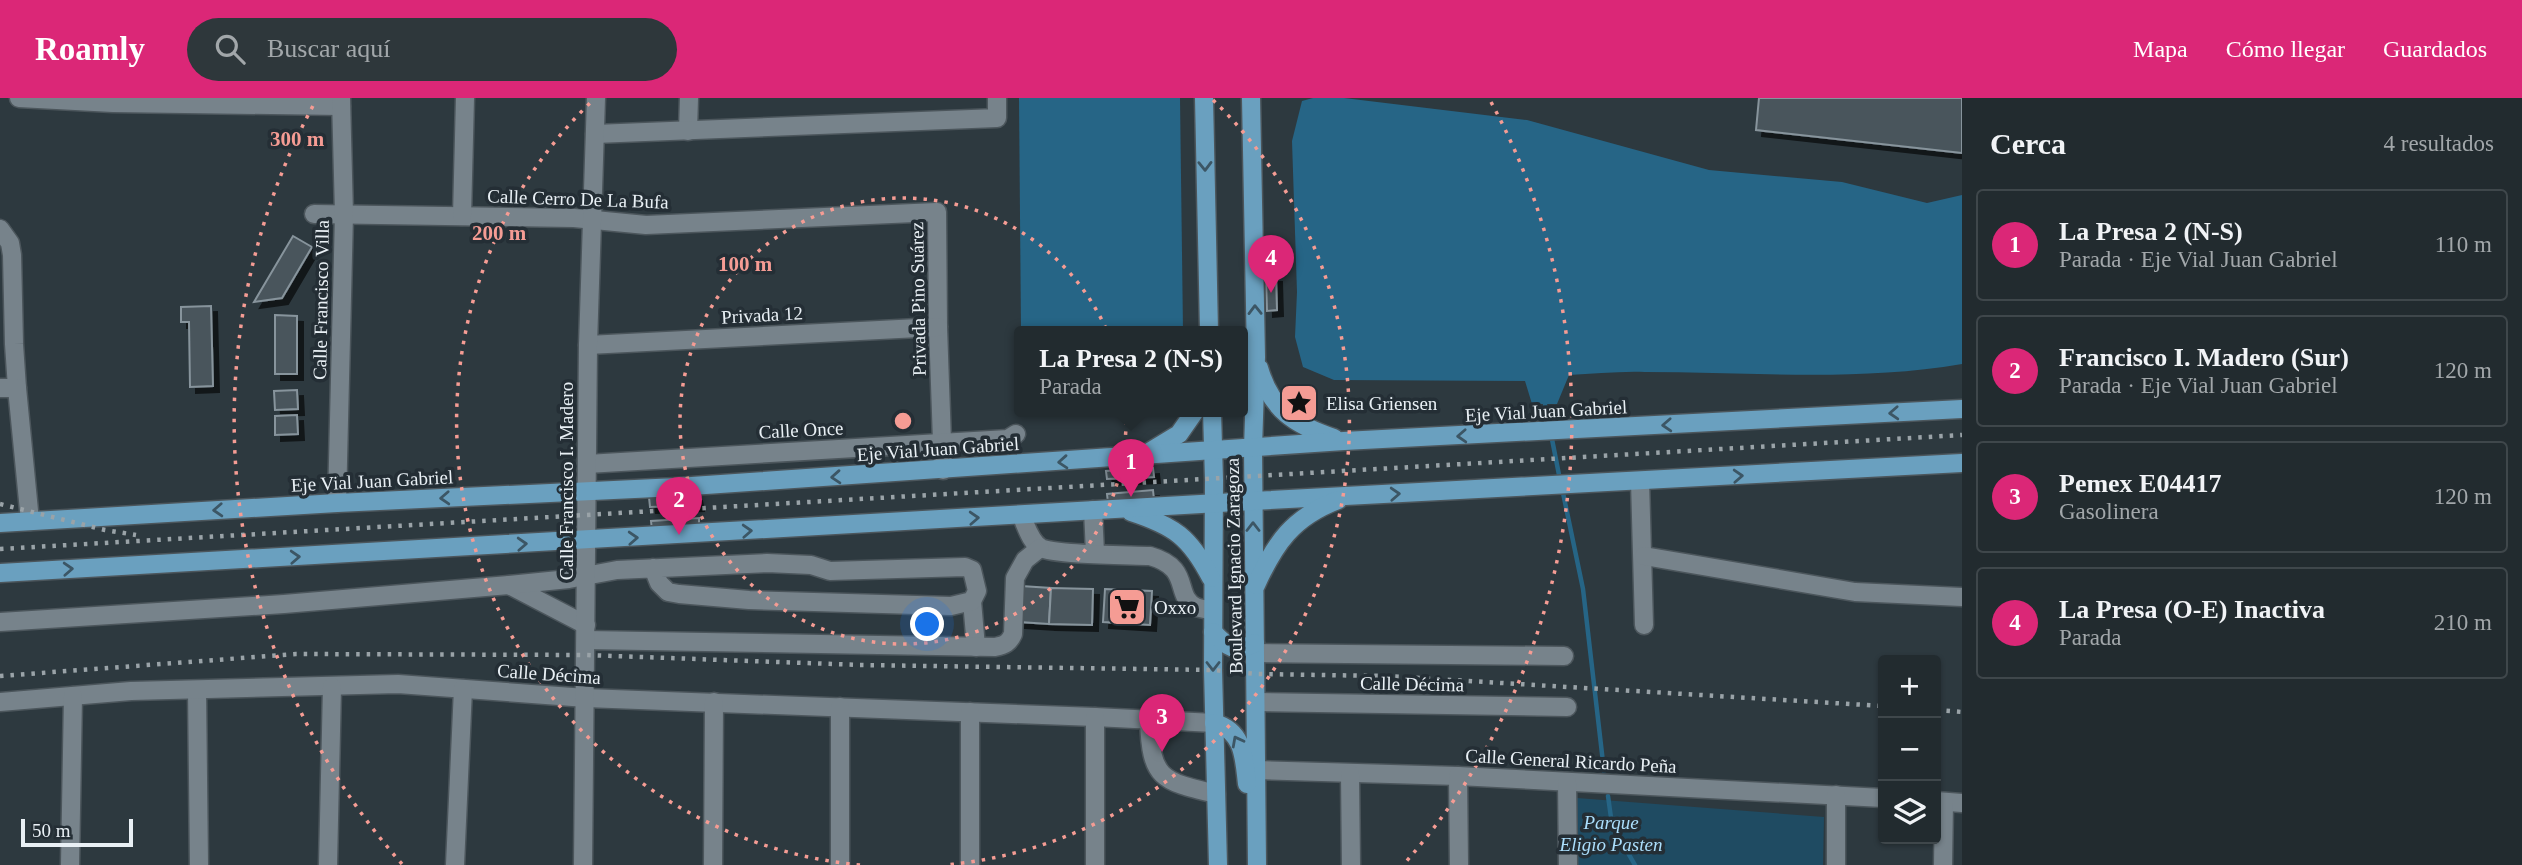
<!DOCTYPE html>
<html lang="es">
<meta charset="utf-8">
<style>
:root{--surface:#222b2f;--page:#2e373b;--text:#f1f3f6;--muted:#a2a7aa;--line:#3f474b;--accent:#db2777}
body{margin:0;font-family:"Times New Roman",serif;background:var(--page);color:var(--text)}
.controls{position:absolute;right:21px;bottom:21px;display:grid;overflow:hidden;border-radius:7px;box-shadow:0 2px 5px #0004}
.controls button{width:63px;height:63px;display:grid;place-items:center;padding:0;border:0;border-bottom:2px solid var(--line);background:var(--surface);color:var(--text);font:35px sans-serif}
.scale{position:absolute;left:21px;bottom:18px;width:112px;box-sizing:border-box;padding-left:7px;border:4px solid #e9f0f5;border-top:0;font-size:19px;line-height:24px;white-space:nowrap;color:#e9f0f5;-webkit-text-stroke:5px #242e35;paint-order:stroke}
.you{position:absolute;left:928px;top:527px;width:24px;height:24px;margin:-18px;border:5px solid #fff;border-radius:50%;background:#1a73e8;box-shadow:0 0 0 10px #1a73e833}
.badge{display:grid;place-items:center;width:46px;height:46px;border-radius:50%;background:var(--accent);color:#fff;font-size:23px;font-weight:700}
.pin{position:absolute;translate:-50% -58px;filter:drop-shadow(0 2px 4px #0008)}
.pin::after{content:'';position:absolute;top:37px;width:24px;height:21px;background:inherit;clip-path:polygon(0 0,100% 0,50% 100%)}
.popup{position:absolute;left:1014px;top:228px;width:234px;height:91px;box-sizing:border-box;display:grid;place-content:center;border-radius:7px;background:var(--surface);filter:drop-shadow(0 2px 5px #0005);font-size:23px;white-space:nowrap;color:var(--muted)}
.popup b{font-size:26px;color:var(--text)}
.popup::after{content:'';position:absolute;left:50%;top:100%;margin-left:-14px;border:14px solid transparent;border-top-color:var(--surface)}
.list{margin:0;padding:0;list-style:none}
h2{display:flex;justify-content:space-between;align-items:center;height:91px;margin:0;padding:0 28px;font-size:30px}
h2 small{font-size:23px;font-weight:400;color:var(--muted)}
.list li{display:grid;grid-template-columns:46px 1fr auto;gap:21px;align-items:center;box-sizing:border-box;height:112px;margin:0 14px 14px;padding:0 14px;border:2px solid var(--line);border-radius:7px}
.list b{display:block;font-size:26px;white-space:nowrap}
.list p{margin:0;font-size:23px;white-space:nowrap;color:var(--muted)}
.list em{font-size:23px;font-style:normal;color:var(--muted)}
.icon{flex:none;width:38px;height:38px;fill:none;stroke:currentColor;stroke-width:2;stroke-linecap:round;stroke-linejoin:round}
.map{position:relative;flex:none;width:1962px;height:767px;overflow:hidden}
header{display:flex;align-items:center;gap:42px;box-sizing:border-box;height:98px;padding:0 35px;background:var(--accent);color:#fff}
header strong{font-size:33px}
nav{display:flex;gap:38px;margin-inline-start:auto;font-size:24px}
.search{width:490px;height:63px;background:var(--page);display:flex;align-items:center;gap:18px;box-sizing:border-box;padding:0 24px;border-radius:38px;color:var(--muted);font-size:26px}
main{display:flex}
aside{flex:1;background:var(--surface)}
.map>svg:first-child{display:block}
</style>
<header>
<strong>Roamly</strong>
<div class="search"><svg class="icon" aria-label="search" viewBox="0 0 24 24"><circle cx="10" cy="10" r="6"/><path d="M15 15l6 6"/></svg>Buscar aquí</div>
<nav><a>Mapa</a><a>Cómo llegar</a><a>Guardados</a></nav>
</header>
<main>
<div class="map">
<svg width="1962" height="767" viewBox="0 0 1962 767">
<defs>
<filter id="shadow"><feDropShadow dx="6" dy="6" stdDeviation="0" flood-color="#0009"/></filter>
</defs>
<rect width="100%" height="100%" fill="#2d393f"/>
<polygon fill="#1f4b62" points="1577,700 1824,719 1823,767 1578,767"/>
<g fill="#266586">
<polygon points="1019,0 1180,0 1183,233 1021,233"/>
<path d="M1313,0h31l183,22 182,50 133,12 85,21 35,-8v169c-105,18 -211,8 -317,8 -25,-1 -51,2 -76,3l-12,29h-25l-7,-23 -191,-1 -31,-13 -8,-30 2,-45 -5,-151 10,-40z"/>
</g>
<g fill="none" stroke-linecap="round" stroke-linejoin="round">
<g stroke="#266586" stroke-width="4.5">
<polyline points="1545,307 1549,327"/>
<polyline points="1551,336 1560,382"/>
<polyline points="1562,390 1583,491 1604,673"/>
<polyline points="1608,698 1612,727 1635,767"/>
</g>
</g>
<g fill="#49555c" stroke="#87949c" stroke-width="2" filter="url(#shadow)">
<polygon points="1759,0 1962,0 1962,55 1756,32"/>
<polygon points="293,138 312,149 282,200 254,204"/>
<polygon points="1266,178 1276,178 1277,212 1267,213"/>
<polygon points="211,208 213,288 190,289 189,224 181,224 181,209"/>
<polygon points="275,217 297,218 297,276 275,276"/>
<polygon points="297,292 298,311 275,312 274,293"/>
<polygon points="297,317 298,336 275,337 275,318"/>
<polygon points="1153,370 1154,379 1107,381 1106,373"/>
<polygon points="1153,392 1154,402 1108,405 1107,396"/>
<polygon points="696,397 698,407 650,409 649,399"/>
<polygon points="699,420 699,428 652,432 651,423"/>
<polygon points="1021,488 1051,490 1049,526 1019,524"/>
<polygon points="1051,490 1093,491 1092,527 1049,526"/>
<polygon points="1105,491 1152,493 1150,527 1103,524"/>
</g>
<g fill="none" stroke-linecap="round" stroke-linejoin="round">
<defs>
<g id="minor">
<polyline points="19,0 113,5 341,8"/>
<polyline points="688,33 689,0"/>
<polyline points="595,36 997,20 997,0"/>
<polyline points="314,116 574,120 646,127 937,114 938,229 943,372"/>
<polyline points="462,118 465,0"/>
<polyline points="0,131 10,145 12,157 14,246 17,290"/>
<polyline points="588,247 938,229"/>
<polyline points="0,290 17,290 30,423"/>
<polyline points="587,366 1008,341 1016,336"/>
<polyline points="1640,383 1644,527"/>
<polyline points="337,405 344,116 341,0"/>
<polyline points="1093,412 1095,455"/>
<path d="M1021,417c5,10 9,27 20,33 14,7 89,7 109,8 43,12 23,40 46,51 5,2 11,2 16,4"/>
<polyline points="1644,458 1855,494 1962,499"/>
<polyline points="509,487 586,527"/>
<polyline points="972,503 976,549"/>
<polyline points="0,524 284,506 509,487 569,481 617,472 767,465 811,467 830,473 965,469 972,472 977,493 972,503 951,508 749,502 679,496 668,494 659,485 653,470"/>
<path d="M586,542l409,7c10,-2 14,-4 18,-13l2,-56 10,-18 15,-12"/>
<polyline points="1255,555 1564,558"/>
<polyline points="197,592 199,767"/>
<polyline points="0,604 131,593 398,586 586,600 1095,619 1214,625"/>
<polyline points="1256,604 1567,609"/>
<path d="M1149,622c2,59 12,61 67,74"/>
<polyline points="1257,672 1458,678 1883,700"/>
<polyline points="1350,676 1351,767"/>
<polyline points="1458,678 1459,767"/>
<polyline points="1567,684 1568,767"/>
<polyline points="1936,703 1962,705"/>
<polyline points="70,767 73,598"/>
<polyline points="328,767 332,589"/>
<polyline points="455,767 463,591"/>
<polyline points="583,767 588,247 596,0"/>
<polyline points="713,767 714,604"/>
<polyline points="840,767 840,609"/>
<polyline points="970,767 970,614"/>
<polyline points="1095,767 1095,619"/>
<polyline points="1836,767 1836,697"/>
<polyline points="1943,767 1944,704"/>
</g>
<g id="major">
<polyline points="1204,0 1209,233"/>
<polyline points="1251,0 1256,259 1253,350 1257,767"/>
<path d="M1259,270c12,42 36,57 75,70"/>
<polyline points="1212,313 1214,382 1213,572 1218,767"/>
<polyline points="1146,356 1179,336 1195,313"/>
<path d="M1131,414c43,14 59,25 80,66"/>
<polyline points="0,425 337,405 677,389 1344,343 1962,311"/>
<polyline points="0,475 1253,403 1962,365"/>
<path d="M1256,487c19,-42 37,-68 82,-85"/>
<path d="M1213,534c15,15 21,22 42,11"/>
<path d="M1214,625c30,8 30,35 33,61"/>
</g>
</defs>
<use href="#minor" stroke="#4c565c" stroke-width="21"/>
<use href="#major" stroke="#4c565c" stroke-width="21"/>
<use href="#minor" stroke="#77838b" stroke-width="18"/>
<use href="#major" stroke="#6aa0bf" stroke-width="18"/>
<g stroke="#9aa3a8" stroke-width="4.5" stroke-dasharray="3.5 7" stroke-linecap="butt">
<polyline points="0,406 105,432 136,437"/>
<polyline points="0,451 1962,337"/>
<polyline points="0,578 296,556 586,557 860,567 1213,572 1256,576 1386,578 1883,608"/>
<polyline points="1936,612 1962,614"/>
</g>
</g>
<defs><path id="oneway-chevron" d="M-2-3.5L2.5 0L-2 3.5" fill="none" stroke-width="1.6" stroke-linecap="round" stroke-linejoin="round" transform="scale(1.75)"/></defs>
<g stroke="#3c5665">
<use href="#oneway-chevron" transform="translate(1205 68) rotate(89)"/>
<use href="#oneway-chevron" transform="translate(1255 212) rotate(-91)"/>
<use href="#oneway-chevron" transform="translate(1894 315) rotate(177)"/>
<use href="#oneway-chevron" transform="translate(1667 327) rotate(177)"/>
<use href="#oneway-chevron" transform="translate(1462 338) rotate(177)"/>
<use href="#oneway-chevron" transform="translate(1063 364) rotate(176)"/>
<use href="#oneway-chevron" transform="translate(1738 378) rotate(-3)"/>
<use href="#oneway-chevron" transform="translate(836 379) rotate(176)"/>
<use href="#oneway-chevron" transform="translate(1395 396) rotate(-3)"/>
<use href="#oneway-chevron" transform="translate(445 400) rotate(177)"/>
<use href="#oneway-chevron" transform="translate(218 412) rotate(177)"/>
<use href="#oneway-chevron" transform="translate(974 420) rotate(-3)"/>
<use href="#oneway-chevron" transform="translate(1253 429) rotate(-90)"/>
<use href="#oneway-chevron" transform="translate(747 433) rotate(-3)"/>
<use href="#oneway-chevron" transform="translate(633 440) rotate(-3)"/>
<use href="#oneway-chevron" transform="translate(522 446) rotate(-3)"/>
<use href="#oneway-chevron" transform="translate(295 459) rotate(-3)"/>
<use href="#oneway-chevron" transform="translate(68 471) rotate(-3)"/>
<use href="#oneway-chevron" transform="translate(1213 568) rotate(90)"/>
<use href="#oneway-chevron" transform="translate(1237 643) rotate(-118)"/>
</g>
<g fill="none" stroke="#f59c94" stroke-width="3.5" stroke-dasharray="3.5 7">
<circle cx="903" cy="323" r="223"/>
<path d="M860 767A446 446 0 0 1 593 2M1213 2A446 446 0 0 1 946 767"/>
<path d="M402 766A669 669 0 0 1 315 4M1491 4A669 669 0 0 1 1404 766"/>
</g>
<defs>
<symbol id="sight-square" viewBox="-11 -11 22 22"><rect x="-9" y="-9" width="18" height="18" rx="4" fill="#f59c94" stroke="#242e35"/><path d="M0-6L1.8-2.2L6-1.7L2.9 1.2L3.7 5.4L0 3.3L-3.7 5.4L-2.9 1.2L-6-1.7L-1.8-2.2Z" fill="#111"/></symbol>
<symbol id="supermarket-square" viewBox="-11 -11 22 22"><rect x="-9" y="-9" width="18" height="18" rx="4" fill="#f59c94" stroke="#242e35"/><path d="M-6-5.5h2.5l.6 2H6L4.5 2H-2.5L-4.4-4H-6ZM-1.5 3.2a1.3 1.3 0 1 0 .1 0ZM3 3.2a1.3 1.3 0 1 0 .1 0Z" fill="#111"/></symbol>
</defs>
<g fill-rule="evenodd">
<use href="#sight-square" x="1277" y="283" width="44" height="44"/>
<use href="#supermarket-square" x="1105" y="487" width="44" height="44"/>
</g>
<g text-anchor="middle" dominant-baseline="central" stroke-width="7" stroke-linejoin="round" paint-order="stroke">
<g font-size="19" fill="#e9f0f5" stroke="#242e35">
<text transform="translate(578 101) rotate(2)">Calle Cerro De La Bufa</text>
<text transform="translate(918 201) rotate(-91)">Privada Pino Suárez</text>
<text transform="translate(321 202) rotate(-89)">Calle Francisco Villa</text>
<text transform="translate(762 217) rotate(-3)">Privada 12</text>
<text transform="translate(1546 313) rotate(-3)">Eje Vial Juan Gabriel</text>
<text transform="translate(801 332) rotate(-3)">Calle Once</text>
<text transform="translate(938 351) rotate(-4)">Eje Vial Juan Gabriel</text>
<text transform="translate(372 383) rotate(-3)">Eje Vial Juan Gabriel</text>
<text transform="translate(566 383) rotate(-90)">Calle Francisco I. Madero</text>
<text transform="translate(1234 468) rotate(-91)">Boulevard Ignacio Zaragoza</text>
<text transform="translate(549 576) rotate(4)">Calle Décima</text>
<text transform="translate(1412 586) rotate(1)">Calle Décima</text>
<text transform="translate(1571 663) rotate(3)">Calle General Ricardo Peña</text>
</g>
<g font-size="19" fill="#e9f0f5" stroke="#242e35" text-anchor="start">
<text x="1326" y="305">Elisa Griensen</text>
<text x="1154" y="509">Oxxo</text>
</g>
<g font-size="19" font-style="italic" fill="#abdefc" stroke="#242e35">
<text x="1611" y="724">Parque<tspan x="1611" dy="22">Eligio Pasten</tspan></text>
</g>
</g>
<circle cx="903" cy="323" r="10" fill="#f59c94" stroke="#242e35" stroke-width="3.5"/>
<g font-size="21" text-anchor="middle" font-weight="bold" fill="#f59c94" stroke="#242e35" stroke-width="7" stroke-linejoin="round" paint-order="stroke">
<text x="297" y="48">300 m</text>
<text x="499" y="142">200 m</text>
<text x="745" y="173">100 m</text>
</g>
</svg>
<div class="controls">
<button>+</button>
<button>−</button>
<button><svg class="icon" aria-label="layers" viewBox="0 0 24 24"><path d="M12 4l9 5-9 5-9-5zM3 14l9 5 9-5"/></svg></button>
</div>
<div class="scale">50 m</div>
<div class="you"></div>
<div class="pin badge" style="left:1131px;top:399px">1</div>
<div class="popup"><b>La Presa 2 (N-S)</b>Parada</div>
<div class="pin badge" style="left:679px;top:437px">2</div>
<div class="pin badge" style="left:1162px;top:654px">3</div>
<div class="pin badge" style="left:1271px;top:195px">4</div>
</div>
<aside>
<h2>Cerca<small>4 resultados</small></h2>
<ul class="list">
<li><span class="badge">1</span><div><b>La Presa 2 (N-S)</b><p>Parada · Eje Vial Juan Gabriel</p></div><em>110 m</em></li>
<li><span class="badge">2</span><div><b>Francisco I. Madero (Sur)</b><p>Parada · Eje Vial Juan Gabriel</p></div><em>120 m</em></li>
<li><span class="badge">3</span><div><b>Pemex E04417</b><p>Gasolinera</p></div><em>120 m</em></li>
<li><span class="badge">4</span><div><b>La Presa (O-E) Inactiva</b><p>Parada</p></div><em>210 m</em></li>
</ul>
</aside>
</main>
